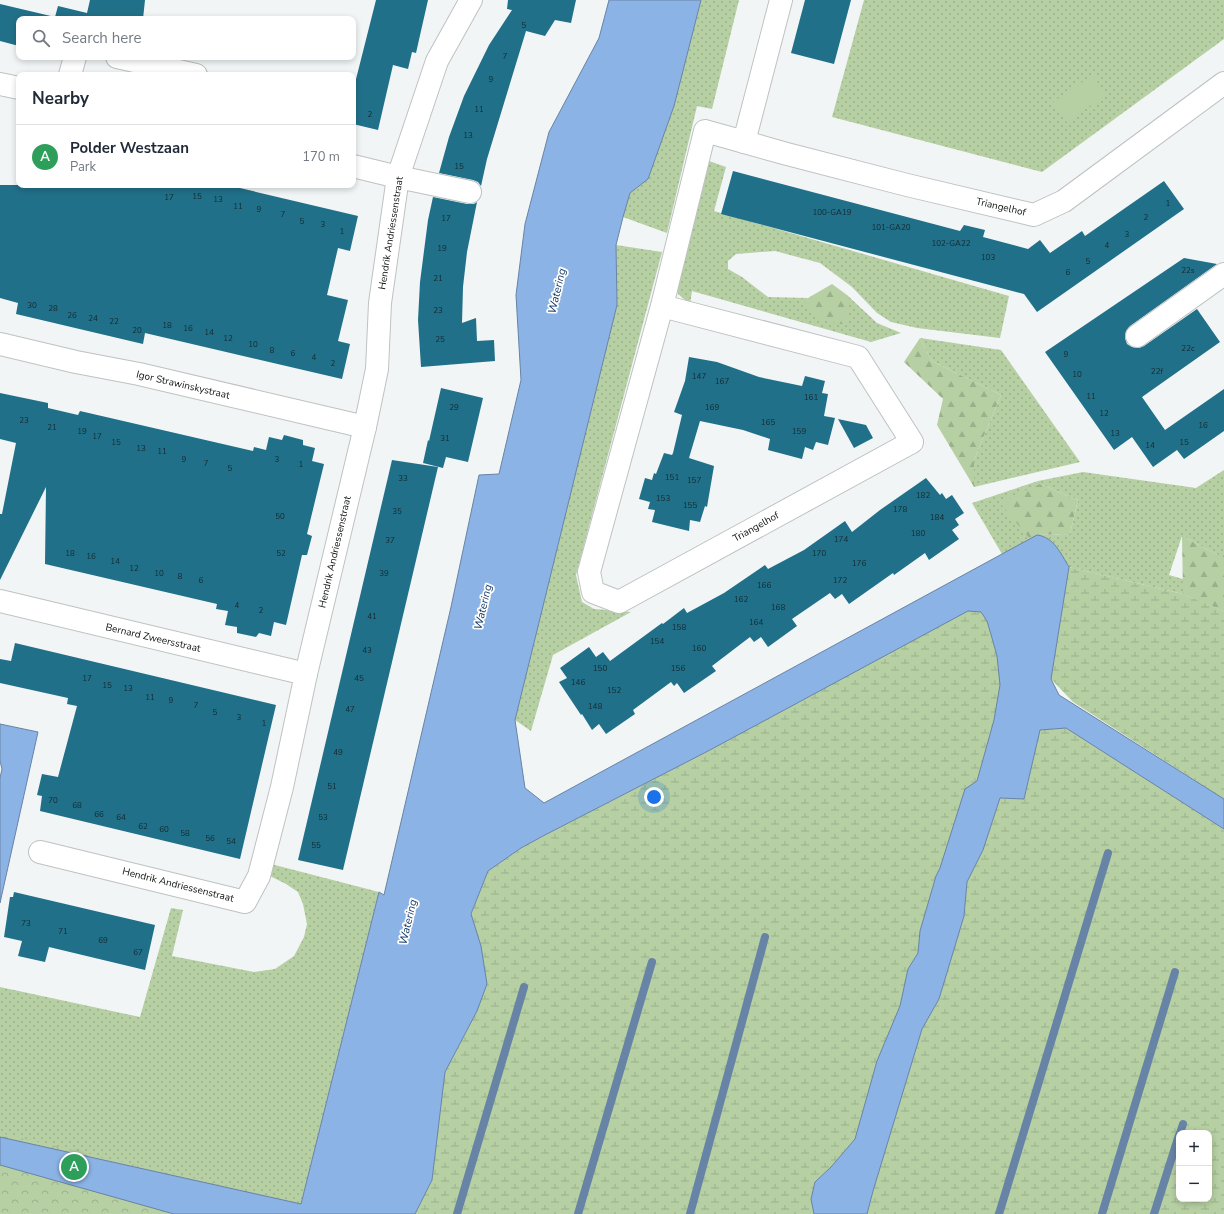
<!DOCTYPE html>
<meta charset="utf-8">
<style>
:root{--surface:#fff;--page:#f2f2f3;--text:#1f2937;--muted:#747a83;--line:#e0e1e3;--accent:#9a176b}
body{margin:0;font-family:"Nunito Sans",sans-serif;background:var(--page);color:var(--text)}
.controls{position:absolute;right:12px;bottom:12px;display:grid;overflow:hidden;border-radius:8px;box-shadow:0 2px 6px #0003}
.controls button{width:36px;height:36px;display:grid;place-items:center;padding:0;border:0;border-bottom:1px solid var(--line);background:var(--surface);color:var(--text);font:20px sans-serif}
.you{position:absolute;left:654px;top:797px;width:14px;height:14px;margin:-10px;border:3px solid #fff;border-radius:50%;background:#1a73e8;box-shadow:0 0 0 6px #1a73e833}
.badge{display:grid;place-items:center;width:26px;height:26px;border-radius:50%;background:var(--accent);color:#fff;font-size:13px;font-weight:700}
.pin{position:absolute;translate:-50% -50%;border:2px solid #fff;box-shadow:0 1px 4px #0006}
.list{margin:0;padding:0;list-style:none}
h2{display:flex;justify-content:space-between;align-items:center;height:52px;margin:0;padding:0 16px;font-size:17px}
h2 small{font-size:13px;font-weight:400;color:var(--muted)}
.list li{display:grid;grid-template-columns:26px 1fr auto;gap:12px;align-items:center;box-sizing:border-box;height:64px;padding:0 16px;border-top:1px solid var(--line)}
.list b{display:block;font-size:15px;white-space:nowrap}
.list p{margin:0;font-size:13px;white-space:nowrap;color:var(--muted)}
.list em{font-size:13px;font-style:normal;color:var(--muted)}
.icon{flex:none;width:22px;height:22px;fill:none;stroke:currentColor;stroke-width:2;stroke-linecap:round;stroke-linejoin:round}
.map{position:relative;flex:none;width:1224px;height:1214px;overflow:hidden}
.search{position:absolute;background:var(--surface);box-shadow:0 2px 6px #0003;left:16px;top:16px;width:340px;height:44px;display:flex;align-items:center;gap:10px;box-sizing:border-box;padding:0 14px;border-radius:8px;color:var(--muted);font-size:15px}
.panel{position:absolute;background:var(--surface);box-shadow:0 2px 6px #0003;left:16px;top:72px;width:340px;height:116px;border-radius:8px}
.map>svg:first-child{display:block}
</style>
<div class="map">
<svg width="1224" height="1214" viewBox="0 0 1224 1214">
<defs>
<pattern id="grass-dots" width="8" height="8" patternUnits="userSpaceOnUse"><rect width="8" height="8" fill="#b6cfa3"/><path d="M2 2h.1M6 6h.1" fill="none" stroke="#9bb18b" stroke-width="1.8" stroke-linecap="round"/></pattern>
<pattern id="forest-firs" width="22" height="20" patternUnits="userSpaceOnUse"><rect width="22" height="20" fill="#b6cfa3"/><path d="M5 1l3.5 6h-7zM16 11l3.5 6h-7z" fill="#9bb18b"/></pattern>
<pattern id="wetland-marsh" width="20" height="14" patternUnits="userSpaceOnUse"><rect width="20" height="14" fill="#b6cfa3"/><path d="M1 5h8M5 5V1M11 12h8M15 12V8" fill="none" stroke="#9bb18b"/></pattern>
<pattern id="park-crowns" width="20" height="18" patternUnits="userSpaceOnUse"><rect width="20" height="18" fill="#b6cfa3"/><path d="M2 6a3 3 0 1 1 6 0M12 15a3 3 0 1 1 6 0" fill="none" stroke="#9bb18b"/></pattern>
</defs>
<rect width="100%" height="100%" fill="#f1f5f5"/>
<g fill="url(#grass-dots)">
<polygon points="701,0 739,0 712,109 697,106 667,233 623,217 630,193 648,179 674,106"/>
<polygon points="864,0 1224,0 1224,39 1042,172 832,117"/>
<polygon points="709,161 726,167 714,211 1009,296 1000,338 917,328 891,322 877,313 852,287 820,263 775,251 736,254 728,261 728,269 742,277 768,297 808,298 804,305 847,325 847,295 877,323 901,333 871,342 692,291 690,304 678,294 675,285"/>
<polygon points="616,245 662,252 576,575 582,602 594,609 631,612 553,655 531,731 515,720 617,305"/>
<polygon points="920,338 1001,350 1080,462 974,487 974,460 1001,395 932,361"/>
<polygon points="1224,470 1224,555 1218,555 1182,536 1169,575 1224,591 1224,611 1183,594 1069,567 1037,535 1070,534 1078,500 1040,484 1030,539 1002,554 972,503 1038,481 1083,472 1196,488"/>
<polygon points="271,864 379,892 301,1204 0,1137 0,987 140,1017 171,908 183,910 172,956 254,972 275,969 294,956 304,937 307,924 303,904 298,892 286,884 268,875"/>
</g>
<g fill="url(#forest-firs)">
<polygon points="832,284 847,295 847,325 819,320 803,305 808,298"/>
<polygon points="920,338 932,361 1001,395 974,460 974,487 937,425 943,399 904,362"/>
<polygon points="1040,484 1078,500 1070,534 1038,535 1030,539 999,502"/>
<polygon points="1182,536 1218,555 1224,555 1224,611 1183,594"/>
</g>
<g fill="url(#wetland-marsh)" fill-rule="evenodd">
<polygon points="1069,567 1183,594 1224,611 1224,799 1073,702 1051,679"/>
<polygon points="968,610 981,612 987,621 992,638 997,656 1001,685 994,720 977,781 965,790 940,868 936,876 920,931 918,953 908,969 900,1006 877,1061 855,1139 831,1167 815,1182 811,1199 814,1214 415,1214 432,1180 445,1072 477,1011 481,946 471,915 488,871 521,848 543,836 710,750"/>
<path d="M1066,728l158,101v385h-357l6,-23 49,-162 17,-30 25,-83 3,-34 16,-32 17,-52 24,1 16,-70zM1179,1133h30v66h-30z"/>
</g>
<polygon fill="url(#park-crowns)" points="0,1133 295,1202 366,1214 0,1214"/>
<polygon fill="#b6cfa3" points="1093,75 1106,95 1066,122 1053,102"/>
<g fill="#8cb3e5" stroke="#6783a6">
<path d="M609,0h92l-27,106 -26,73 -18,14 -7,24 -7,28 1,60 -102,415 10,68 19,15 493,-268c17,2 24,19 32,32l-18,112 8,16 165,104v30l-158,-101 -26,2 -16,69 -24,-1 -17,52 -16,32 -3,34 -25,83 -17,30 -49,162 -6,23h-53l-3,-15 4,-17 16,-15 24,-28 22,-78 23,-55 8,-37 10,-16 2,-22 16,-55 4,-8 25,-79 12,-8 17,-61 6,-35 -3,-29 -5,-18 -5,-17 -6,-9 -13,-1 -258,139 -167,86 -22,12 -33,23 -17,43 10,32 6,38 -10,27 -32,61 -13,108 -17,34h-241l-174,-49v-28l301,67 78,-312 5,3 67,-288 28,-132 20,-1 22,-94 -5,-85 9,-71 24,-92 50,-94z"/>
<polygon points="0,724 38,732 0,903 0,778 2,769 0,761"/>
</g>
<g fill="none" stroke-linecap="round" stroke-linejoin="round">
<g stroke="#6783a6" stroke-width="8">
<polyline points="1180,1133 1183,1124"/>
<polyline points="457,1214 524,987"/>
<polyline points="578,1214 652,962"/>
<polyline points="690,1214 765,937"/>
<polyline points="999,1214 1108,853"/>
<polyline points="1102,1214 1175,972"/>
<polyline points="1154,1214 1179,1135"/>
</g>
</g>
<g fill="#217089">
<polygon points="90,0 145,0 143,19 19,19 19,46 0,41 0,4 55,17 58,6 87,13"/>
<polygon points="376,0 428,0 416,53 412,52 408,69 393,65 378,130 353,124 353,91"/>
<polygon points="508,0 576,0 571,23 555,20 545,36 526,31 487,159 481,186 478,182 473,180 439,173 449,137 464,96 489,45 512,10 507,9"/>
<polygon points="805,0 851,0 834,64 791,53"/>
<polygon points="733,171 960,231 964,225 985,230 983,237 1028,249 1040,240 1050,253 1082,231 1085,236 1164,181 1184,209 1037,312 1024,294 721,214"/>
<polygon points="0,185 227,185 358,216 350,251 338,248 327,295 348,300 338,341 350,344 342,379 145,333 143,344 16,314 18,303 0,298"/>
<polygon points="433,197 467,204 474,204 477,202 467,252 463,287 462,323 476,318 477,341 494,340 495,361 421,367 418,320 420,282 428,220"/>
<polygon points="1184,258 1217,264 1130,326 1126,331 1125,338 1127,344 1132,347 1139,348 1144,346 1197,309 1220,342 1142,397 1165,430 1224,389 1224,431 1184,459 1177,450 1153,467 1132,437 1114,450 1045,352"/>
<polygon points="689,357 717,362 759,377 802,386 805,376 825,381 822,393 828,394 824,416 835,418 828,445 816,442 813,450 805,447 802,459 768,450 770,439 743,430 700,421 689,458 714,466 707,507 705,506 700,522 690,520 689,531 652,522 655,510 648,509 650,502 639,499 645,478 652,480 654,473 656,474 664,453 672,455 673,453 682,415 674,412 685,381"/>
<polygon points="441,388 483,398 468,462 446,457 443,468 423,463 428,440 429,441"/>
<polygon points="0,393 48,403 48,408 78,415 80,411 253,451 254,447 266,450 269,437 282,440 284,435 303,440 303,445 315,448 312,461 324,464 307,534 312,536 307,555 302,555 286,625 274,622 271,636 259,633 256,637 237,633 237,627 225,625 228,611 216,609 217,604 45,564 46,487 0,580 0,514 2,514 16,443 0,439"/>
<polygon points="838,419 866,425 873,438 854,448"/>
<polygon points="392,460 438,467 343,870 298,860"/>
<polygon points="926,478 940,495 942,493 946,499 952,495 964,513 955,519 959,525 952,530 959,539 929,560 925,553 894,575 893,573 849,604 842,594 835,599 830,593 792,619 797,626 768,647 761,637 754,642 750,637 712,666 716,671 684,693 677,683 674,686 671,682 633,710 635,714 606,734 599,724 592,730 582,714 581,715 559,682 567,678 560,668 589,647 596,657 603,652 610,661 662,623 663,624 684,608 687,613 724,593 765,565 768,569 804,550 845,521 852,532 880,510"/>
<polygon points="15,643 276,705 240,859 40,811 42,796 37,795 42,774 58,777 77,706 67,704 68,698 0,683 0,659 11,661"/>
<polygon points="14,892 155,925 145,970 49,947 45,962 18,956 22,941 4,937 10,897 13,897"/>
</g>
<g fill="none" stroke-linecap="round" stroke-linejoin="round">
<defs>
<g id="minor">
<polyline points="117,57 196,75"/>
<polyline points="70,75 75,57"/>
<polyline points="0,84 19,88"/>
<polyline points="744,142 781,0"/>
<polyline points="353,166 398,177 470,192"/>
<polyline points="662,306 858,357 912,442 619,602 593,592 589,572 662,306 705,131 787,154 907,185 1034,215 1064,201 1224,83"/>
<polyline points="1137,336 1224,274"/>
<polyline points="0,344 76,362 139,374 365,427"/>
<polyline points="0,601 306,674"/>
<polyline points="40,852 245,902 259,876 282,787 306,674 365,427 377,369 380,303 398,177 437,61 471,0"/>
</g>
</defs>
<use href="#minor" stroke="#bec2c2" stroke-width="24"/>
<use href="#minor" stroke="#fff" stroke-width="22"/>
</g>
<g text-anchor="middle" dominant-baseline="central" stroke-width="3.5" stroke-linejoin="round" paint-order="stroke">
<g font-size="8" fill="#152a30">
<text x="524" y="25">5</text>
<text x="505" y="56">7</text>
<text x="491" y="79">9</text>
<text x="479" y="109">11</text>
<text x="370" y="114">2</text>
<text x="468" y="135">13</text>
<text x="459" y="166">15</text>
<text x="197" y="196">15</text>
<text x="169" y="197">17</text>
<text x="218" y="199">13</text>
<text x="1168" y="203">1</text>
<text x="238" y="206">11</text>
<text x="259" y="209">9</text>
<text x="832" y="212">100-GA19</text>
<text x="283" y="214">7</text>
<text x="1146" y="217">2</text>
<text x="446" y="218">17</text>
<text x="302" y="221">5</text>
<text x="323" y="224">3</text>
<text x="891" y="227">101-GA20</text>
<text x="342" y="231">1</text>
<text x="1127" y="234">3</text>
<text x="951" y="243">102-GA22</text>
<text x="1107" y="245">4</text>
<text x="442" y="248">19</text>
<text x="988" y="257">103</text>
<text x="1088" y="261">5</text>
<text x="1188" y="270">22s</text>
<text x="1068" y="272">6</text>
<text x="438" y="278">21</text>
<text x="32" y="305">30</text>
<text x="53" y="308">28</text>
<text x="438" y="310">23</text>
<text x="72" y="315">26</text>
<text x="93" y="318">24</text>
<text x="114" y="321">22</text>
<text x="167" y="325">18</text>
<text x="188" y="328">16</text>
<text x="137" y="330">20</text>
<text x="209" y="332">14</text>
<text x="228" y="338">12</text>
<text x="440" y="339">25</text>
<text x="253" y="344">10</text>
<text x="1188" y="348">22c</text>
<text x="272" y="350">8</text>
<text x="293" y="353">6</text>
<text x="1066" y="354">9</text>
<text x="314" y="357">4</text>
<text x="333" y="363">2</text>
<text x="1157" y="371">22f</text>
<text x="1077" y="374">10</text>
<text x="699" y="376">147</text>
<text x="722" y="381">167</text>
<text x="1091" y="396">11</text>
<text x="811" y="397">161</text>
<text x="454" y="407">29</text>
<text x="712" y="407">169</text>
<text x="1104" y="413">12</text>
<text x="24" y="420">23</text>
<text x="768" y="422">165</text>
<text x="1203" y="425">16</text>
<text x="52" y="427">21</text>
<text x="82" y="431">19</text>
<text x="799" y="431">159</text>
<text x="1115" y="433">13</text>
<text x="97" y="436">17</text>
<text x="445" y="438">31</text>
<text x="116" y="442">15</text>
<text x="1184" y="442">15</text>
<text x="1150" y="445">14</text>
<text x="141" y="448">13</text>
<text x="162" y="451">11</text>
<text x="184" y="459">9</text>
<text x="277" y="459">3</text>
<text x="206" y="463">7</text>
<text x="301" y="464">1</text>
<text x="230" y="468">5</text>
<text x="672" y="477">151</text>
<text x="403" y="478">33</text>
<text x="694" y="480">157</text>
<text x="923" y="495">182</text>
<text x="663" y="498">153</text>
<text x="690" y="505">155</text>
<text x="900" y="509">178</text>
<text x="397" y="511">35</text>
<text x="280" y="516">50</text>
<text x="937" y="517">184</text>
<text x="918" y="533">180</text>
<text x="841" y="539">174</text>
<text x="390" y="540">37</text>
<text x="70" y="553">18</text>
<text x="281" y="553">52</text>
<text x="819" y="553">170</text>
<text x="91" y="556">16</text>
<text x="115" y="561">14</text>
<text x="859" y="563">176</text>
<text x="134" y="568">12</text>
<text x="159" y="573">10</text>
<text x="384" y="573">39</text>
<text x="180" y="576">8</text>
<text x="201" y="580">6</text>
<text x="840" y="580">172</text>
<text x="764" y="585">166</text>
<text x="741" y="599">162</text>
<text x="237" y="605">4</text>
<text x="778" y="607">168</text>
<text x="261" y="610">2</text>
<text x="372" y="616">41</text>
<text x="756" y="622">164</text>
<text x="679" y="627">158</text>
<text x="657" y="641">154</text>
<text x="699" y="648">160</text>
<text x="367" y="650">43</text>
<text x="600" y="668">150</text>
<text x="678" y="668">156</text>
<text x="87" y="678">17</text>
<text x="359" y="678">45</text>
<text x="578" y="682">146</text>
<text x="107" y="685">15</text>
<text x="128" y="688">13</text>
<text x="614" y="690">152</text>
<text x="150" y="697">11</text>
<text x="171" y="700">9</text>
<text x="196" y="705">7</text>
<text x="595" y="706">148</text>
<text x="350" y="709">47</text>
<text x="215" y="712">5</text>
<text x="239" y="717">3</text>
<text x="264" y="723">1</text>
<text x="338" y="752">49</text>
<text x="332" y="786">51</text>
<text x="53" y="800">70</text>
<text x="77" y="805">68</text>
<text x="99" y="814">66</text>
<text x="121" y="817">64</text>
<text x="323" y="817">53</text>
<text x="143" y="826">62</text>
<text x="164" y="829">60</text>
<text x="185" y="833">58</text>
<text x="210" y="838">56</text>
<text x="231" y="841">54</text>
<text x="316" y="845">55</text>
<text x="26" y="923">73</text>
<text x="63" y="931">71</text>
<text x="103" y="940">69</text>
<text x="138" y="952">67</text>
</g>
<g font-size="10" fill="#111313" stroke="#fff">
<text transform="translate(1001 207) rotate(13)">Triangelhof</text>
<text transform="translate(391 233) rotate(-81)">Hendrik Andriessenstraat</text>
<text transform="translate(183 385) rotate(13)">Igor Strawinskystraat</text>
<text transform="translate(756 527) rotate(-29)">Triangelhof</text>
<text transform="translate(335 552) rotate(-77)">Hendrik Andriessenstraat</text>
<text transform="translate(153 638) rotate(13)">Bernard Zweersstraat</text>
<text transform="translate(178 885) rotate(14)">Hendrik Andriessenstraat</text>
</g>
<g font-size="11" font-style="italic" fill="#0d3461" stroke="#fff">
<text transform="translate(557 291) rotate(-77)">Watering</text>
<text transform="translate(483 607) rotate(-77)">Watering</text>
<text transform="translate(408 922) rotate(-77)">Watering</text>
</g>
</g>
</svg>
<div class="controls">
<button>+</button>
<button>−</button>
</div>
<div class="you"></div>
<div class="pin badge" style="left:74px;top:1167px;background:#2e9e5b">A</div>
<div class="search"><svg class="icon" aria-label="search" viewBox="0 0 24 24"><circle cx="10" cy="10" r="6"/><path d="M15 15l6 6"/></svg>Search here</div>
<section class="panel">
<h2>Nearby<small></small></h2>
<ul class="list">
<li><span class="badge" style="background:#2e9e5b">A</span><div><b>Polder Westzaan</b><p>Park</p></div><em>170 m</em></li>
</ul>
</section>
</div>
